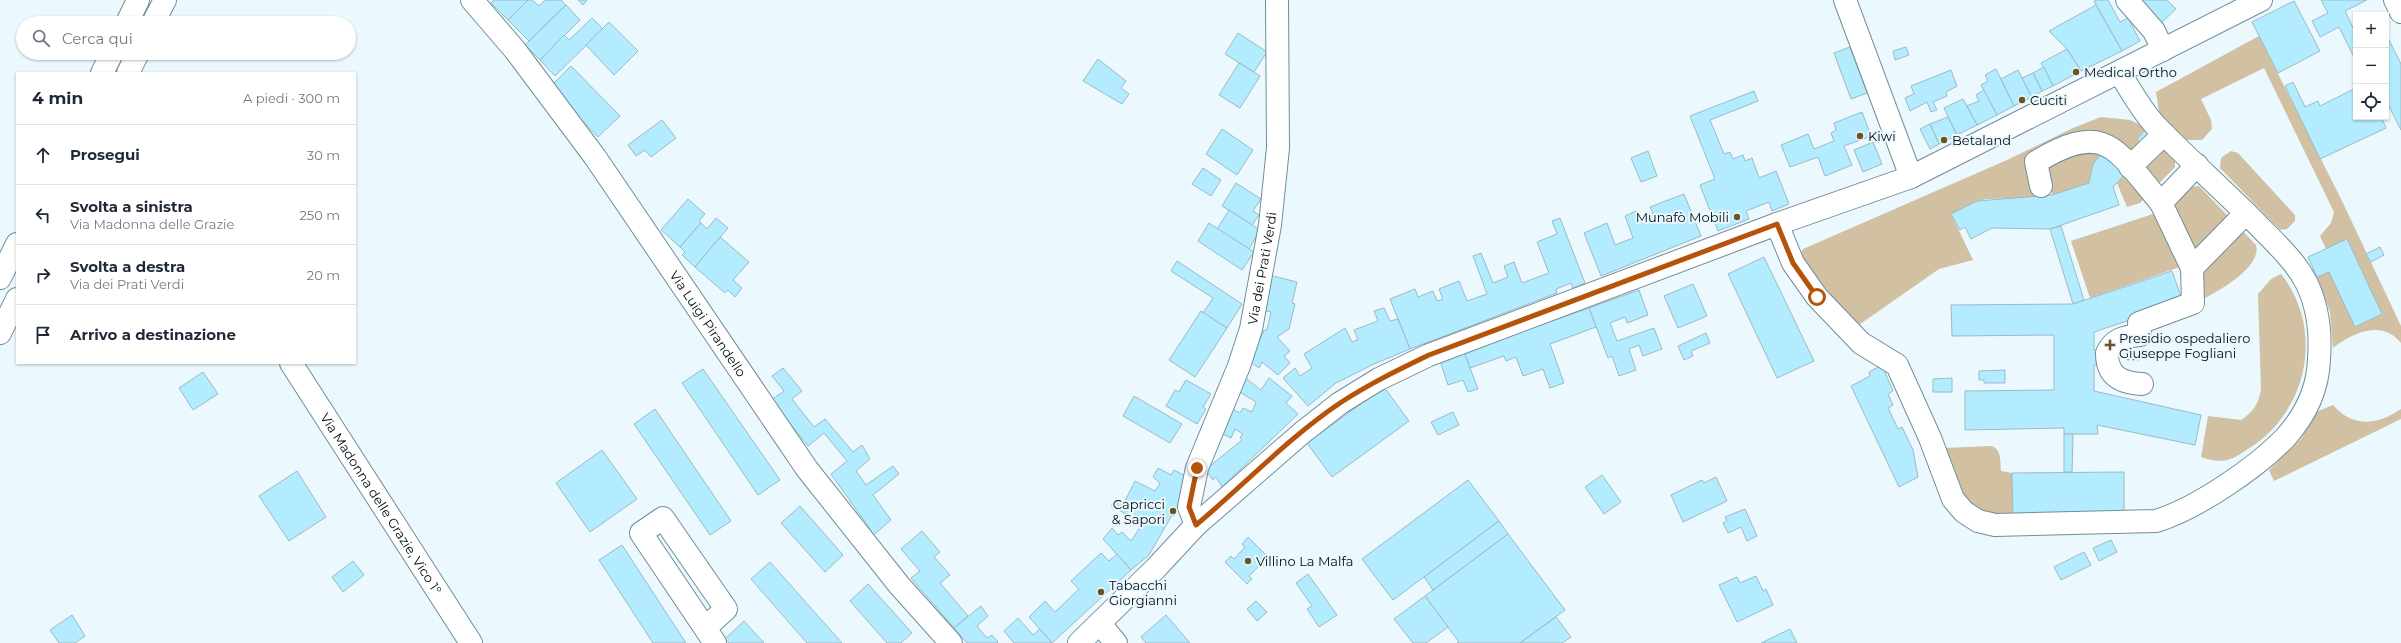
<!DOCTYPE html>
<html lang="it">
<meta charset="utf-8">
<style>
:root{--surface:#fff;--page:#f6f6f7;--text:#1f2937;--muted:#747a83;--line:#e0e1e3}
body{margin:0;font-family:Montserrat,sans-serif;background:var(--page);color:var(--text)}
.controls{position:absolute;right:12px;top:12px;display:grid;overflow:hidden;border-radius:0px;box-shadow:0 1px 3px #0004}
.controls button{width:36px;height:36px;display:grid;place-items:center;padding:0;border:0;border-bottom:1px solid var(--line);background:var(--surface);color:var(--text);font:20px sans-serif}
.stop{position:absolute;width:12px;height:12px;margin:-9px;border:3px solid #b45309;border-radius:50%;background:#fff}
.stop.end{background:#b45309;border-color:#fff;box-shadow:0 1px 4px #0008}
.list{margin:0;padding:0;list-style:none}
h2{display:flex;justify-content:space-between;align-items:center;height:52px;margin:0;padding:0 16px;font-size:17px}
h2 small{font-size:13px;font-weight:400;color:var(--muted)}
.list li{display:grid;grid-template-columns:26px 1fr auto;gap:12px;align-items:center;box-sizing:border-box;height:60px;padding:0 16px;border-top:1px solid var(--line)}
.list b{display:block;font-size:15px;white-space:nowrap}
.list p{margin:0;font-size:13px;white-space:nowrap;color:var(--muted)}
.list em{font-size:13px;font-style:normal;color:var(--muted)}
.icon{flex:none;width:22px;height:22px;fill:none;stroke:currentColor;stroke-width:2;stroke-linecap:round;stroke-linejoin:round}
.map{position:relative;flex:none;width:2401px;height:643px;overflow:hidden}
.search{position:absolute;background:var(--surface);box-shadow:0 1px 3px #0004;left:16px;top:16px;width:340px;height:44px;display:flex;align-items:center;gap:10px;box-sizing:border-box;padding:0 14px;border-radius:22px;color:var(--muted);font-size:15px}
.panel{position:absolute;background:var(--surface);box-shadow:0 1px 3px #0004;left:16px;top:72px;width:340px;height:292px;border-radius:0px}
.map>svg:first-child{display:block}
</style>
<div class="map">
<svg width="2401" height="643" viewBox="0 0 2401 643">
<rect width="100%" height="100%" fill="#ebf8fd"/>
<g fill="#d1c0a1">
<path d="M2259,36l84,167 58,123v17c-19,-24 -49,-10 -68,5l-3,-36 -13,-35 12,-5 26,55 27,-13 -35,-75 -21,10 -6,-13 11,-13 3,-11 -70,-144 -63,31 10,21 1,9 -10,11h-16l-26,-22 -4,-26z"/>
<polygon points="2101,117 2130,120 2147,128 2137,139 2146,148 2154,140 2175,161 2175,167 2140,203 2127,207 2117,183 2128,171 2105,150 2093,164 2089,183 2052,195 2051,185 2033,188 2035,198 1987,199 1977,201 1951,214 1973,260 1939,269 1856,327 1800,255 1803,249 2007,160 2073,128"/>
<polygon points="2231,151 2238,153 2295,215 2295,221 2287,229 2280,230 2220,168 2221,158"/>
<path d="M2199,186l57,59c6,22 -37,46 -55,55l-26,-90v-6l16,-17z"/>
<polygon points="2153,214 2160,218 2183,266 2090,298 2071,241"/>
<path d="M2281,274c43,54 28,135 -30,173 -19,13 -27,18 -50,10l7,-41 33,4c12,-8 17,-15 20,-30l-3,-96 13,-15z"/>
<path d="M2333,405c20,23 45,20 68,4v10l-127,62 -5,-11 33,-32 14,-26z"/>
<path d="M1992,446c10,5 8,15 9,25l11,2 1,44 -31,-3 -19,-16 -19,-50z"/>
</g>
<g fill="#b4ecff" stroke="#9bbac5">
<polygon points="494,0 528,0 508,20 491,3"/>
<polygon points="528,0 532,0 539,6 545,0 561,0 566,5 529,41 508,20"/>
<polygon points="578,0 587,0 583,5"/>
<polygon points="2096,0 2108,0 2120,22 2128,18 2140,41 2122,51 2094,1"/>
<polygon points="2142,0 2167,0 2176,9 2161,23"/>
<polygon points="2321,0 2367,0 2345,11 2356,34 2356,61 2339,27 2320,37 2312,21 2328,13"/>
<polygon points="2294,1 2320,51 2278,73 2252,22"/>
<polygon points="566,5 580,20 540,60 525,45"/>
<polygon points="2096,5 2122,51 2081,71 2067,49 2049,31"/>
<polygon points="592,18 603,29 555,76 540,60 564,35 569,40"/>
<polygon points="609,22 638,51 614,75 586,45"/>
<polygon points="1238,33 1267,52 1254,72 1225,54"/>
<polygon points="2386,34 2401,64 2401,130 2386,100"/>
<polygon points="1850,47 1867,93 1851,99 1834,53"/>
<polygon points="1906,47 1909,55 1895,60 1893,51"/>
<polygon points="2067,49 2081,71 2053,86 2041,63"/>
<polygon points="1098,59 1126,81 1121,88 1129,94 1122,104 1083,81"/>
<polygon points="1239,63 1260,76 1240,108 1219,95"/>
<polygon points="571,66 620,116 598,137 550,87"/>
<polygon points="2044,67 2053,86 2042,91 2033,73"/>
<polygon points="1996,69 2014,106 1997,115 1981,85 1988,81 1985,75"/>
<polygon points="1951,70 1957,86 1946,92 1947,96 1933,102 1937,110 1931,112 1927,102 1910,111 1905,98 1914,94 1911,86"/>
<polygon points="2018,70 2032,97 2014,106 2001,79"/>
<polygon points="2033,73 2042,91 2032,97 2022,78"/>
<polygon points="2293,82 2305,107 2318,101 2320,106 2356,88 2356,117 2381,117 2386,128 2320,159 2285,86"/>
<polygon points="1984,90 1997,115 1977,125 1967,106 1979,101 1976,95"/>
<polygon points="1754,91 1758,101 1710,120 1724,154 1730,152 1733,159 1743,155 1745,161 1752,158 1759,178 1776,171 1789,204 1772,211 1769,202 1746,211 1749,219 1718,231 1700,185 1715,179 1690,116"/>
<polygon points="1963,99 1977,125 1957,135 1944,108"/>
<polygon points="1862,112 1871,136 1844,146 1852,165 1825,176 1818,157 1790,167 1781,145 1808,134 1814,149 1834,141 1831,133 1836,130 1834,123"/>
<polygon points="1948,117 1957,135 1939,144 1930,124"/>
<polygon points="662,120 676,138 651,157 645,150 636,156 628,145"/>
<polygon points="1930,124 1939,144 1930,149 1920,129"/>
<polygon points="2147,128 2157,137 2147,148 2137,139"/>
<polygon points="1222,129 1253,150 1237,175 1206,154"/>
<polygon points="1873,142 1882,164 1863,172 1854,150"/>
<polygon points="2105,150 2128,171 2113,187 2119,205 2050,229 1992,228 1971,239 1965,227 1960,230 1951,214 1977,201 2052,195 2089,183 2093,164"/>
<polygon points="1648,151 1657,176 1641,182 1631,158"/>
<polygon points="1203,168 1221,180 1211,196 1192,184"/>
<polygon points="1236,183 1261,199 1253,211 1259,215 1252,225 1222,206"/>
<polygon points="1684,194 1701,236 1601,276 1584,233 1607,223 1615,245 1633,238 1625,216 1636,211 1639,219 1653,213 1650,207"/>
<polygon points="688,199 705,214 699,221 701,223 680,247 661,230"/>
<polygon points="1229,210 1260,230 1249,249 1217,229"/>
<polygon points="716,218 728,228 695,267 682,255 685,252 680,247 701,223 707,229"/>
<polygon points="1560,218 1585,283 1573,288 1571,283 1556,289 1557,293 1410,349 1390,299 1415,289 1418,297 1433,291 1437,301 1443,299 1439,289 1459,281 1467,301 1487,294 1473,256 1481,253 1493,283 1508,277 1504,266 1514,262 1522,283 1549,273 1537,242 1557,234 1552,221"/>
<polygon points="1209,223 1254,252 1242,270 1198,241"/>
<polygon points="2061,226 2084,300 2073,304 2050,229"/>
<polygon points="720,237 749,262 733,280 742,288 735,297 728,290 725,293 695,267"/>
<polygon points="2347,239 2382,314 2355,327 2329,272 2317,277 2308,257"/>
<polygon points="2380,247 2384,255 2371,262 2366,254"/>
<polygon points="1764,257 1814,361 1777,378 1728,274"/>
<polygon points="1177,261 1242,304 1227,328 1203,313 1213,298 1171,271"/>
<polygon points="2172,271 2183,302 2094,332 2094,350 2103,350 2103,365 2094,365 2094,391 2201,415 2195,445 2097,425 2098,434 2064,434 2064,428 1965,430 1965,391 2054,390 2054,335 1952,336 1951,305 2073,304"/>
<polygon points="1269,275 1297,282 1292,303 1295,304 1289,329 1277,337 1290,351 1284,356 1290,363 1278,375 1262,362 1259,368 1250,362 1264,330 1267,330 1271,312 1261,310"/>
<polygon points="1693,284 1707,316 1678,328 1664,296"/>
<polygon points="1639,290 1648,315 1627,323 1625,317 1610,323 1617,341 1654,328 1662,349 1643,356 1639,345 1629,349 1636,370 1619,376 1612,356 1608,358 1589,308"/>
<polygon points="1384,308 1390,321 1398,319 1410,349 1374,364 1336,383 1308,406 1283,378 1295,368 1300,376 1312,368 1304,354 1345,328 1352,342 1358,340 1354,330 1378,321 1374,311"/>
<polygon points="1589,308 1596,327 1550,344 1564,383 1550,388 1543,369 1523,376 1516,357 1506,361 1504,356 1470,368 1464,352"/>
<polygon points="1201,311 1227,328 1195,377 1169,360"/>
<polygon points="1706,333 1710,343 1691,351 1693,356 1684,360 1678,346"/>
<polygon points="1464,352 1478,389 1468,392 1463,380 1448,385 1440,361"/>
<polygon points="1882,365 1893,391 1888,394 1893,405 1888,408 1898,429 1902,427 1913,450 1918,477 1899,487 1851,386 1870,376 1869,372"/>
<polygon points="783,368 802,391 792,399 814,427 825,419 853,452 862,445 870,459 856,471 866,485 893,466 899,474 873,495 891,520 871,537 866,532 870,529 831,474 847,461 824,433 808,446 771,400 784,391 772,376"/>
<polygon points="703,369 780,480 758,495 682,383"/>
<polygon points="2005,370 2005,383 1984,383 1984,380 1979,380 1979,371"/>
<polygon points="203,372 218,394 193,410 179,388"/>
<polygon points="1244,377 1261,390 1269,378 1292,396 1286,403 1298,414 1222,487 1216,477 1213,480 1207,472 1210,466 1242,440 1240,437 1243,434 1235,429 1231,438 1219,432 1231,408 1240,413 1243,408 1252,412 1256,402 1238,391"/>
<polygon points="1952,378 1952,392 1933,392 1933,379"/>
<polygon points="1186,380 1211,394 1203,407 1206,409 1197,424 1166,406 1175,390 1179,392"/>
<polygon points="1384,387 1409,421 1332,477 1307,443"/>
<polygon points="1134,396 1182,424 1170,443 1123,416"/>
<polygon points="655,409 731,521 710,535 634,424"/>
<polygon points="1453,412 1459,425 1438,435 1431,422"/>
<polygon points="2064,434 2073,434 2072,472 2064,472"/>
<polygon points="602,450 637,499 590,532 556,483"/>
<polygon points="1158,468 1171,475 1174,470 1189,478 1174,516 1172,515 1149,555 1131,570 1103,539 1112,528 1118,535 1122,532 1131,541 1143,523 1111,506 1116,498 1124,503 1135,481 1155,491 1160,483 1153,477"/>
<polygon points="297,471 326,517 289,541 259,496"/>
<polygon points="2124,472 2124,516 2013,517 2012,473"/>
<polygon points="1602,475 1621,502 1604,514 1585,487"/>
<polygon points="1716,477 1727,501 1683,522 1671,495 1702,480 1704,483"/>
<polygon points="1468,480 1499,521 1393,600 1362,559"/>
<polygon points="800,506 843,555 825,572 781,523"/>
<polygon points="1745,509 1757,536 1747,541 1741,527 1728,533 1723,523 1727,521 1725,517"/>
<polygon points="1499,521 1508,534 1433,590 1424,577"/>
<polygon points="922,531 940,552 934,557 950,575 940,583 968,616 954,628 911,578 920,571 901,549"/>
<polygon points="1508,534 1565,610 1520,643 1457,643 1459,642 1425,596"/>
<polygon points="1248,537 1271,560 1265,567 1261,564 1249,576 1252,579 1247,584 1225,562 1231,556 1234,559 1245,547 1242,544"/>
<polygon points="2111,540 2117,552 2099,561 2093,548"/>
<polygon points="622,545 686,643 653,643 599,560"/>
<polygon points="2084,552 2091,565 2061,580 2054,567"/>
<polygon points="1101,553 1109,561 1117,554 1131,570 1052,643 1029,617 1045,601 1055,612 1079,589 1071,581"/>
<polygon points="353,561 364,575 343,592 332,577"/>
<polygon points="770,562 842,643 807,643 751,579"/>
<polygon points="1308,574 1337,615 1319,627 1307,609 1312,606 1296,583"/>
<polygon points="1756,576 1763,591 1766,589 1773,605 1737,622 1719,585 1737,577 1740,583"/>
<polygon points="868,584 912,633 901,643 887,643 850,601"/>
<polygon points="1425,596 1448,627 1426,643 1413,643 1394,619"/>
<polygon points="1256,601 1267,612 1257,621 1247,609"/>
<polygon points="981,606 988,616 977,626 987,638 992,635 998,642 997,643 967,643 954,628"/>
<polygon points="72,615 85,636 75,643 59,643 50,630"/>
<polygon points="1166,615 1190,643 1146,643 1141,637"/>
<polygon points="1556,617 1571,637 1562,643 1520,643"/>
<polygon points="1018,618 1033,635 1040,629 1052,643 1014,643 1004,631"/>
<polygon points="744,621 764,643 729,643 725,639"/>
<polygon points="1790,629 1797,643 1761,643"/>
</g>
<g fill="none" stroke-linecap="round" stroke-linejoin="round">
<defs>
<g id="minor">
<path id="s1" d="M472,0l43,50 80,107 212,312 92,116 52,58"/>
<polyline points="1845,0 1911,177"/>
<polyline points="2127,0 2154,31 2163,50"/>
<polyline points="2395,0 2401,12"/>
<polyline points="2130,167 2164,134"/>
<path d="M2041,186l-5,-24c71,-43 80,-12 125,41"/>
<path d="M1777,224l16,39 24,34 44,46 36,22 33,73 23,61 11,13 14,9 17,4 161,-4c40,-12 100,-53 129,-83 20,-22 33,-49 34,-79 2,-26 -1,-53 -13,-77 -12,-23 -33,-41 -51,-60 -33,-33 -68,-64 -100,-97 -14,-15 -25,-36 -36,-53"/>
<polyline points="2192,268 2246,213"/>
<path id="s2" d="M291,363l180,280"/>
<path d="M2142,384c-21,-1 -35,-8 -35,-31 7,-15 18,-16 33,-18l-1,-12 54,-20 -1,-35 -31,-65 36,-38"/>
<path id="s3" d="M1196,525l-7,-18 8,-39 42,-102 12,-37 19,-104 8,-77 -1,-148"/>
<polyline points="1100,624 1116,643"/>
<polyline points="705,628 726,609 663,518 641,533 715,643"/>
</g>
<g id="major">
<polyline points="127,23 138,0"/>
<polyline points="153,23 165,0"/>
<polyline points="102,73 112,53"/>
<polyline points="128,73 138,53"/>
<polyline points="0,278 17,244"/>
<polyline points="0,333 17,299"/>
<polyline points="1079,643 1156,568 1196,525 1303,432 1340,403 1379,379 1429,355 1777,224 1911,177 2261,0"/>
</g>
</defs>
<use href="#minor" stroke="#708e98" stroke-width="24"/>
<use href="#major" stroke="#708e98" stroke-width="24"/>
<polyline stroke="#869196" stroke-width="2.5" stroke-dasharray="3 2" stroke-linecap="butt" points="2127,359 2141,359"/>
<use href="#minor" stroke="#fff" stroke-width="22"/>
<use href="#major" stroke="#fff" stroke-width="22"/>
</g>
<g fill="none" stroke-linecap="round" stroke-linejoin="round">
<path stroke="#b45309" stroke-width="5" d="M1197,468l-8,39 7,18c48,-40 92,-87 144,-122 29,-19 58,-33 89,-48l348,-131 16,39 24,34"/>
</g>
<g fill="#6b5424" stroke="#ebf8fd" stroke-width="1.5">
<circle cx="2076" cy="72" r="4"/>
<circle cx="2022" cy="100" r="4"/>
<circle cx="1860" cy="136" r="4"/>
<circle cx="1944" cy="140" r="4"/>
<circle cx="1737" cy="217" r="4"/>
<path d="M2108 339h4v4h4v4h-4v4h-4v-4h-4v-4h4z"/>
<circle cx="1173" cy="511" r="4"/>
<circle cx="1248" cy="561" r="4"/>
<circle cx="1101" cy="592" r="4"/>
</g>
<g text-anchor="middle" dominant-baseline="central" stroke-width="4" stroke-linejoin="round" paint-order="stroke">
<g font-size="13" fill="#040d11" stroke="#ebf8fd" text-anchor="start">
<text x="2084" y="72">Medical Ortho</text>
<text x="2030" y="100">Cuciti</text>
<text x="1868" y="136">Kiwi</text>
<text x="1952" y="140">Betaland</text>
<text x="1729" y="217" text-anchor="end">Munafò Mobili</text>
<text x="2119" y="338">Presidio ospedaliero<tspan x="2119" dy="15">Giuseppe Fogliani</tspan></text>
<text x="1165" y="504" text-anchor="end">Capricci<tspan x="1165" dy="15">&amp; Sapori</tspan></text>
<text x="1256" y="561">Villino La Malfa</text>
<text x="1109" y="585">Tabacchi<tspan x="1109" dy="15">Giorgianni</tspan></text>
</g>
<g font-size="13" fill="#040d11" stroke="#ebf8fd">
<text stroke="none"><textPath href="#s3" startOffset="270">Via dei Prati Verdi</textPath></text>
<text stroke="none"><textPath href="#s1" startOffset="401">Via Luigi Pirandello</textPath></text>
<text stroke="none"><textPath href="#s2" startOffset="167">Via Madonna delle Grazie, Vico 1°</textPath></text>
</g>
</g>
</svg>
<div class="controls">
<button>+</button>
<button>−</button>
<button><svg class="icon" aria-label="locate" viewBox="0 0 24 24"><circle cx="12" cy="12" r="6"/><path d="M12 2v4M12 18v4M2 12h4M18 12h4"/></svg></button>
</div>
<div class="stop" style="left:1817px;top:297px"></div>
<div class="stop end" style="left:1197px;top:468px"></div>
<div class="search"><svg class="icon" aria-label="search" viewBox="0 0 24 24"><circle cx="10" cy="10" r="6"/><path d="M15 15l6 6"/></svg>Cerca qui</div>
<section class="panel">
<h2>4 min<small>A piedi · 300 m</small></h2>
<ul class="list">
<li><svg class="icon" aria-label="ahead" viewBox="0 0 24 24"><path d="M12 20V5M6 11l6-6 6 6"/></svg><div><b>Prosegui</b></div><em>30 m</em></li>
<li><svg class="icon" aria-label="left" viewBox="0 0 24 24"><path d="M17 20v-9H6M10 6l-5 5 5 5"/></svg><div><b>Svolta a sinistra</b><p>Via Madonna delle Grazie</p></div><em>250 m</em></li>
<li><svg class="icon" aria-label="right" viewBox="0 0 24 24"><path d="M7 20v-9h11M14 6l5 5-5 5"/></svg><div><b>Svolta a destra</b><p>Via dei Prati Verdi</p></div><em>20 m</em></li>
<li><svg class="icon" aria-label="arrive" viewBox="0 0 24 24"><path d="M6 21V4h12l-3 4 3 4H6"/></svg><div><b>Arrivo a destinazione</b></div></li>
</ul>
</section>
</div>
